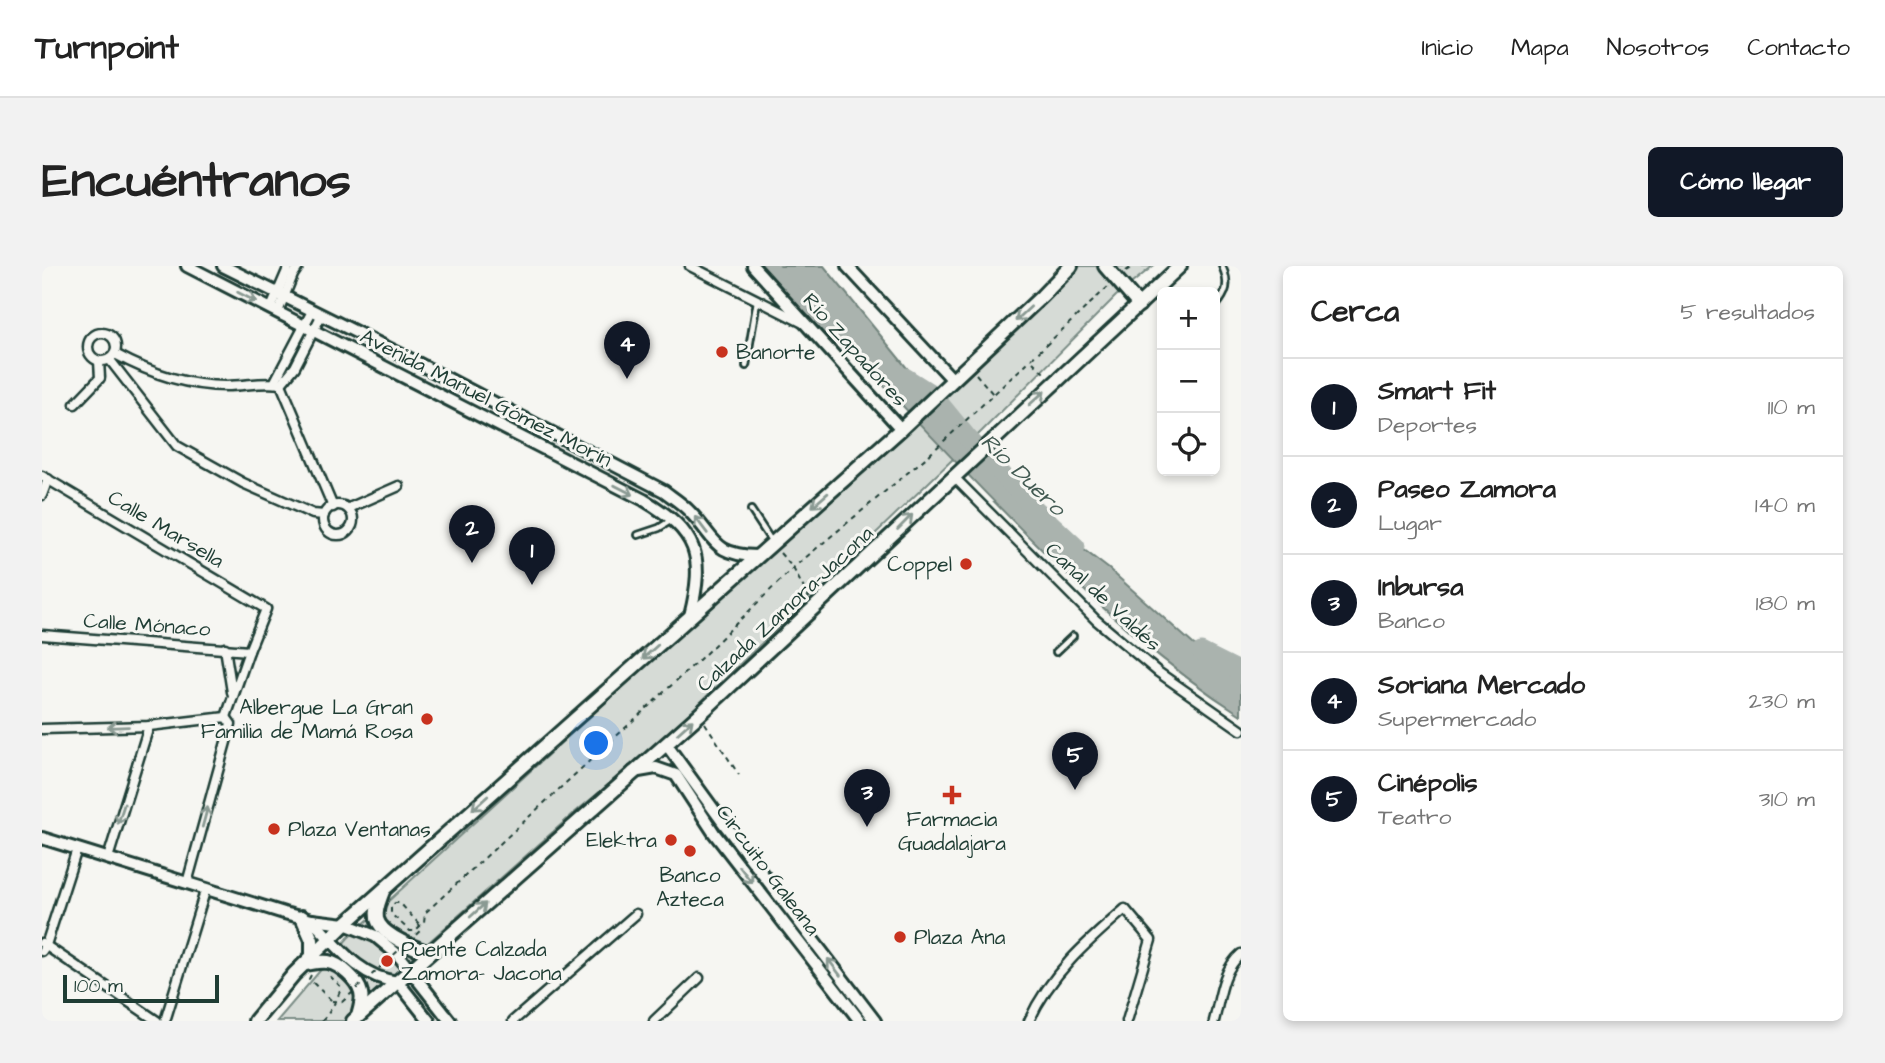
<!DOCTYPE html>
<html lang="es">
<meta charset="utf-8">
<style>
:root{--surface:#fff;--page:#f2f2f2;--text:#222;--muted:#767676;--line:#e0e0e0;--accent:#111827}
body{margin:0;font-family:"Architects Daughter",sans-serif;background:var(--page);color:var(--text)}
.controls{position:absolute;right:21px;top:21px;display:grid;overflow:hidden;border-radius:10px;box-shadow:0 4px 10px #0003}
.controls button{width:63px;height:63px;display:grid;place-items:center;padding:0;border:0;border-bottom:2px solid var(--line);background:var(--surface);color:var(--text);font:35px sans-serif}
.scale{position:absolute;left:21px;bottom:18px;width:156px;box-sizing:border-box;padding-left:7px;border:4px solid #1f3d34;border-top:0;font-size:19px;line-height:24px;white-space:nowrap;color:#1f3d34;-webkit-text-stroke:5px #f6f6f2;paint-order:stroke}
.you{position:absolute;left:555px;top:478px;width:24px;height:24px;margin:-18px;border:5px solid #fff;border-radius:50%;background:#1a73e8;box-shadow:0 0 0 10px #1a73e833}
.badge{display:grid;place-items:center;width:46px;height:46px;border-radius:50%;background:var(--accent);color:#fff;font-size:23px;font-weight:700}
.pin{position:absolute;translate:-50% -58px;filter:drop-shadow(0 2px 4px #0008)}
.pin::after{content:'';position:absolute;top:37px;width:24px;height:21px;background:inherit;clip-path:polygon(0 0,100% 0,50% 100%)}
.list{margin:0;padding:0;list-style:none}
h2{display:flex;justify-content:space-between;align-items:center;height:91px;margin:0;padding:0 28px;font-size:30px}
h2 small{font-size:23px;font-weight:400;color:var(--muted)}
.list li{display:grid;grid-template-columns:46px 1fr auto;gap:21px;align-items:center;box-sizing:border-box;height:98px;padding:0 28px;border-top:2px solid var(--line)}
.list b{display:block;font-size:26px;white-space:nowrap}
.list p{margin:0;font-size:23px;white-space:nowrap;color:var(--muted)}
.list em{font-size:23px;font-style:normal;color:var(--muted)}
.icon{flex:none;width:38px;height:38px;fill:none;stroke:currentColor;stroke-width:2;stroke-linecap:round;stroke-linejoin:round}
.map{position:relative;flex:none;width:1199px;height:755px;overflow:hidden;border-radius:10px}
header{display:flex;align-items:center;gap:42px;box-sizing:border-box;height:98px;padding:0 35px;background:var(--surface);border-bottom:2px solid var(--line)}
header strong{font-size:33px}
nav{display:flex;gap:38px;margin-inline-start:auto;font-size:24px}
.intro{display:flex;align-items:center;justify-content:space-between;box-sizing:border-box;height:168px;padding:0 42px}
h1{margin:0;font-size:49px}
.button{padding:18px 32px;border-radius:10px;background:var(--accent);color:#fff;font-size:24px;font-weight:700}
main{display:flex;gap:42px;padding:0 42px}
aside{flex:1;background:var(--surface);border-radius:10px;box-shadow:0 4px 10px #0003}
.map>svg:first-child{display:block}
</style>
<header>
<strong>Turnpoint</strong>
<nav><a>Inicio</a><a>Mapa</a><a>Nosotros</a><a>Contacto</a></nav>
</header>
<div class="intro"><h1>Encuéntranos</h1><a class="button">Cómo llegar</a></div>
<main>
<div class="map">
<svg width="1199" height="755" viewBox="0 0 1199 755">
<rect width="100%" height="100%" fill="#f6f6f2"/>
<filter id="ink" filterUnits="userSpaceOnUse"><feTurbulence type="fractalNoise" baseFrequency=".0143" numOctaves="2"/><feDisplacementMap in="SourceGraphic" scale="14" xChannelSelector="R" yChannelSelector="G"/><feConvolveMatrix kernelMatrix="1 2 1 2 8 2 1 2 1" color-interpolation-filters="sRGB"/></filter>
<g filter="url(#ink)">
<polygon fill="#d6dbd6" stroke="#7a8c85" stroke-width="2" points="1038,0 1111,0 1074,30 940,165 613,480 531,548 369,692 305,755 235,755 306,672 651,356 872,162 902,130"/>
<path fill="#aab3ae" stroke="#72847d" stroke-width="2" d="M728,0h54l87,107 78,90 60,60 60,46 84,75 48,30v41c-77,-49 -142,-109 -207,-173 -91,-90 -175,-185 -264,-276z"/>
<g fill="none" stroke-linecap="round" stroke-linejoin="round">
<g stroke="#aab3ae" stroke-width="19">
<polyline points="724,0 779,59 811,79"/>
<polyline points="863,111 890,128 926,172 988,238 1034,281"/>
<polyline points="1159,386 1199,406"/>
</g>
<defs>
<g id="service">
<path d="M1173,41c12,-14 15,-23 7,-41"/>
<polyline points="704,100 715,35"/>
<polyline points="709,244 730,276"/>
<polyline points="596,269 617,262 628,255"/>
<polyline points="1014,386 1031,370"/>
</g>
<g id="minor">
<polyline points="648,0 761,57"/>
<polyline points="229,42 247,0"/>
<polyline points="236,46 251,9 257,0"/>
<circle cx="60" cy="81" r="14"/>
<path d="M73,88c33,18 73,32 111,32 18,0 37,-5 55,-2"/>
<polyline points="68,94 135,180 201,217 271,248 282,249"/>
<polyline points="232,117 270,45"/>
<polyline points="239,118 291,241"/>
<polyline points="239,118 253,101 279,50"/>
<polyline points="33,138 58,112 57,95"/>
<polyline points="0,210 224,343 207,385 184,451"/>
<polyline points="911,210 1054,354 1116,406 1199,464"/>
<polyline points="0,229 6,213"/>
<circle cx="296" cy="254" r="15"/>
<polyline points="307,242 357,220"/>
<polyline points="0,369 207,385"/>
<polyline points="183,382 190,426"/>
<polyline points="0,463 107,460 184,451 189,458 145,617"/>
<polyline points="66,592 107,460"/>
<polyline points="0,677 115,755"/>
<polyline points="0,685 4,679 35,583"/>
<polyline points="123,755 164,622"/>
<polyline points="471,755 594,648"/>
<polyline points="612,755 657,712"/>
<path d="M987,755c21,-47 58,-79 96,-112l26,31 -24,81"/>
<path d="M1172,755c6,-23 8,-51 27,-67"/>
</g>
<g id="tertiary">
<path d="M145,0l457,234c54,32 61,56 46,116"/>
<path d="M181,0l183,91 258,134c9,7 19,13 26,21 26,26 22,43 67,44"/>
<polyline points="711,0 859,163"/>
<polyline points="805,0 911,114"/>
<polyline points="624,478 683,559 833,755"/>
<polyline points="591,506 614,502 634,509 672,567 818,755"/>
<polyline points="0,572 242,647 270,654 303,658 333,670 356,689 408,755"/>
<path d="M270,654c25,26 48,58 86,62l31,39"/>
</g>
<g id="primary">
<polyline points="1063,0 1097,39"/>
<path d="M341,625c-3,9 -8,18 -6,28 4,16 38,29 52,34"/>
<polyline points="260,651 270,674 270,691"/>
<path d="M263,698c7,-1 15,-3 23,-2 12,2 30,18 33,31 2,7 -1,16 -3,23"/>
<polyline points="213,755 252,708 303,658 859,163 1000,30 1029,0"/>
<polyline points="311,755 657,449 1138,0"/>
</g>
</defs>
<use href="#service" stroke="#1f3d34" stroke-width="10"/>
<use href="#minor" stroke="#1f3d34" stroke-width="13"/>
<use href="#tertiary" stroke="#1f3d34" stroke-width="16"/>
<use href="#primary" stroke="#1f3d34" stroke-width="18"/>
<g stroke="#1f3d34" stroke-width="2" stroke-dasharray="5 5" stroke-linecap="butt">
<polyline points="1084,5 1091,0"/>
<polyline points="991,96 1004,109"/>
<polyline points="934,108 951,128"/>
<polyline points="738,287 751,302 767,332"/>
<polyline points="663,457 697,509"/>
<polyline points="377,658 358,637 353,637 349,640 349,648 368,665 373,665 382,656 383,647 660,391 751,302 887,189 1067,20"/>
<polyline points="269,709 267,713 290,735"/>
<path d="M280,755c6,-5 18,-26 19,-34l-12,-12"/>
</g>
<use href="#service" stroke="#f6f6f2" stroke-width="4.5"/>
<use href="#minor" stroke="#f6f6f2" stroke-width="8"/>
<use href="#tertiary" stroke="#f6f6f2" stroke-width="10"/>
<use href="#primary" stroke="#f6f6f2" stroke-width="12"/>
<polyline stroke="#1f3d34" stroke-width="2" stroke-dasharray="5 5" stroke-linecap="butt" points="290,735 300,736 379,664 377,658"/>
</g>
<defs><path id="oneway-shaft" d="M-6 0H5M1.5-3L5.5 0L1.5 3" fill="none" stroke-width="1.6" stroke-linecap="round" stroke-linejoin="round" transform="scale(1.75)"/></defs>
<g stroke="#8a9a93">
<use href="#oneway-shaft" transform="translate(205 31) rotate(27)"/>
<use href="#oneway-shaft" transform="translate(981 48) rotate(137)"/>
<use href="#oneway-shaft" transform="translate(995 132) rotate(-42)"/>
<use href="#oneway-shaft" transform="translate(582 224) rotate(27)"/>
<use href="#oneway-shaft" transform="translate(778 234) rotate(139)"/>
<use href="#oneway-shaft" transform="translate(863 256) rotate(-45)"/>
<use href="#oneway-shaft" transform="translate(659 259) rotate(-127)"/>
<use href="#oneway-shaft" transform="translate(608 386) rotate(138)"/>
<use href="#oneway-shaft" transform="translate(76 461) rotate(178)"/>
<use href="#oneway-shaft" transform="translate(643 461) rotate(-42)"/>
<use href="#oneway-shaft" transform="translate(438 537) rotate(138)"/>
<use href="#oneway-shaft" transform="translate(79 548) rotate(108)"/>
<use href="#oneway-shaft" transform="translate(163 551) rotate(-75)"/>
<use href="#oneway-shaft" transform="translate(704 609) rotate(52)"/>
<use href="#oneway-shaft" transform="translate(436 644) rotate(-42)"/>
<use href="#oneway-shaft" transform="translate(792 701) rotate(-127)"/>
</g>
</g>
<g fill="#c8321e" stroke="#f6f6f2" stroke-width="2.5">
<circle cx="680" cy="86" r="7"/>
<circle cx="924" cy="298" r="7"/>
<circle cx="385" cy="453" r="7"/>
<path d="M906.5 518.5h7v7h7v7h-7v7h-7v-7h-7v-7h7z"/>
<circle cx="232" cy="563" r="7"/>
<circle cx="629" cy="574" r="7"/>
<circle cx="648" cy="585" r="7"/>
<circle cx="858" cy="671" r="7"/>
<circle cx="345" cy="695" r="7"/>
</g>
<g text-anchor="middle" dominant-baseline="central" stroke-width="6" stroke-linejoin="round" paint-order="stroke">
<g font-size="21" fill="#1f3d34" stroke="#f6f6f2">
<text transform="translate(813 84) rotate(48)">Río Zapadores</text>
<text transform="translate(444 132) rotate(27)">Avenida Manuel Gómez Morín</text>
<text transform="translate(124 263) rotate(31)">Calle Marsella</text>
<text transform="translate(1061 331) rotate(43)">Canal de Valdés</text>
<text transform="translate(743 343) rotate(-43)">Calzada Zamora-Jacona</text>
<text transform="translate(105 359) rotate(4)">Calle Mónaco</text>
<text transform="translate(726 604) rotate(53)">Circuito Galeana</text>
</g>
<g font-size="21" fill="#1f3d34" stroke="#f6f6f2" text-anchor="start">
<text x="694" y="86">Banorte</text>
<text x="910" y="298" text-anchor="end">Coppel</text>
<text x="371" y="441" text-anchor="end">Albergue La Gran<tspan x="371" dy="24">Familia de Mamá Rosa</tspan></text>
<text x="910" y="553" text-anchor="middle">Farmacia<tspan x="910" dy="24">Guadalajara</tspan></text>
<text x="246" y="563">Plaza Ventanas</text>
<text x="615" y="574" text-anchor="end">Elektra</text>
<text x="648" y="609" text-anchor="middle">Banco<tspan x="648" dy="24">Azteca</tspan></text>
<text x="872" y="671">Plaza Ana</text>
<text x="359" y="683">Puente Calzada<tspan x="359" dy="24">Zamora- Jacona</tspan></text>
</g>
<g font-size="23" font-style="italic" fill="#425a52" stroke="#f6f6f2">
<text transform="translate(981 209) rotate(44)">Río Duero</text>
</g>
</g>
</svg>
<div class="controls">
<button>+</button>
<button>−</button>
<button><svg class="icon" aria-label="locate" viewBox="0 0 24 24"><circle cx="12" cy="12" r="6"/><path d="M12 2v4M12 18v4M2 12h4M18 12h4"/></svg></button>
</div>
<div class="scale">100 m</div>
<div class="you"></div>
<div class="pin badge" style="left:490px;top:319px">1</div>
<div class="pin badge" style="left:430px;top:297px">2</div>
<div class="pin badge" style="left:825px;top:561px">3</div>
<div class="pin badge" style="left:585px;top:113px">4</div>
<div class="pin badge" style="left:1033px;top:524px">5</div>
</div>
<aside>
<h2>Cerca<small>5 resultados</small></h2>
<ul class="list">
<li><span class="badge">1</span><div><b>Smart Fit</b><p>Deportes</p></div><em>110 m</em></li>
<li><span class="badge">2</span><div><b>Paseo Zamora</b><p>Lugar</p></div><em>140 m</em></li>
<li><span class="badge">3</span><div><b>Inbursa</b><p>Banco</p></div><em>180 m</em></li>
<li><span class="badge">4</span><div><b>Soriana Mercado</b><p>Supermercado</p></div><em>230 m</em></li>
<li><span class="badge">5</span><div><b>Cinépolis</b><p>Teatro</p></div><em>310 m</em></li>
</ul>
</aside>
</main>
